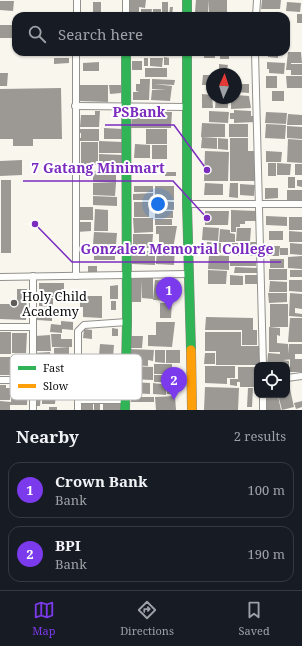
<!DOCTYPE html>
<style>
:root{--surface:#171b24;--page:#20242c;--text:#f1f3f6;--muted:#9ea1a6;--line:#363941;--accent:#7c3aed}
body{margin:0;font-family:"Noto Serif",serif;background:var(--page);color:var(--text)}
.controls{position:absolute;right:12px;bottom:12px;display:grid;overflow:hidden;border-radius:8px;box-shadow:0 1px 3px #0004}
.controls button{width:36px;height:36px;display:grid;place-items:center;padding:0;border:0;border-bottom:1px solid var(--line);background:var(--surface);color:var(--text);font:20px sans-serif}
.compass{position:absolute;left:206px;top:68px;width:36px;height:36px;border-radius:50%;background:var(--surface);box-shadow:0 1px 3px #0004;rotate:3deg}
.you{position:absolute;left:158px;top:204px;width:14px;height:14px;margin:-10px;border:3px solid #fff;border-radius:50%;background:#1a73e8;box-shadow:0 0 0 6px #1a73e833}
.badge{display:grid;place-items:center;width:26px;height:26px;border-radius:50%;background:var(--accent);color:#fff;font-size:13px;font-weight:700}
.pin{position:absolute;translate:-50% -33px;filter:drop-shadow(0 1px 2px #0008)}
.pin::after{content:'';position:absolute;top:21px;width:14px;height:12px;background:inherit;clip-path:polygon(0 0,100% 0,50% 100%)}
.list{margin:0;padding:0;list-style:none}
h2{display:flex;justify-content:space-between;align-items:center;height:52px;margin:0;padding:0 16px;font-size:17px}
h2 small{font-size:13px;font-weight:400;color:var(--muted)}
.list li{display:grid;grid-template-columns:26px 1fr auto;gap:12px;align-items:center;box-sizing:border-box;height:56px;margin:0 8px 8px;padding:0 8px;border:1px solid var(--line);border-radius:12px}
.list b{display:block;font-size:15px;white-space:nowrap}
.list p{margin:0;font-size:13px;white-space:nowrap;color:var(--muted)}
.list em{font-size:13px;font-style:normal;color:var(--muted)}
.icon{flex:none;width:22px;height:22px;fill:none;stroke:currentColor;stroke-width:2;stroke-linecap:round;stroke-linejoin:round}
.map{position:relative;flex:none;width:302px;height:410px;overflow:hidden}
.search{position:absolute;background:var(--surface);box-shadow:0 1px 3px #0004;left:12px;right:12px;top:12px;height:44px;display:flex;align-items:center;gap:10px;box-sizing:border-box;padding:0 14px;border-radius:12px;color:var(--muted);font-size:15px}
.sheet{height:180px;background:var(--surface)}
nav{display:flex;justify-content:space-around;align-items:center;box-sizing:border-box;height:56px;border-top:1px solid var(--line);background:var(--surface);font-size:11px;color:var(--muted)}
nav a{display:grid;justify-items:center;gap:2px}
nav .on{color:var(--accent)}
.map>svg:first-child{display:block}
</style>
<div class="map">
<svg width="302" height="410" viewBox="0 0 302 410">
<rect width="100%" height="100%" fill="#f9f6ee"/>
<g fill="#9c9995">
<polygon points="130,0 146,0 145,8 139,7 139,15 129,15"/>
<polygon points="196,0 209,0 208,13 195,12"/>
<rect x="209" y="0" width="18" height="12"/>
<polygon points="262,0 281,0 280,9 261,9"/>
<polygon points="0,1 14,1 13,11 0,10"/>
<rect x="93" y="2" width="8" height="13"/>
<rect x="162" y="2" width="6" height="14"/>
<polygon points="287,2 301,3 300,12 286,11"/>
<polygon points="170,7 173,7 172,16 169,16"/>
<polygon points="141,9 152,9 151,15 141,15"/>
<rect x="153" y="9" width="8" height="7"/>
<polygon points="29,12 58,13 57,16 29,16"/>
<rect x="229" y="12" width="24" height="4"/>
<polygon points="207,14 227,15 227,16 207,16"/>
<rect x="297" y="14" width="5" height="9"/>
<rect x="0" y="25" width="16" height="13"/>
<polygon points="127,52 146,52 145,56 127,55"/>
<rect x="204" y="52" width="11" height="6"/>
<rect x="220" y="52" width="9" height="7"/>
<polygon points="268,52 278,52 278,58 268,57"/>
<polygon points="288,52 301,52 302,63 291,63 291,64 302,64 302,75 291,75 291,70 286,70"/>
<rect x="146" y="53" width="18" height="3"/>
<polygon points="164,57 169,58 169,65 164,65"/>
<polygon points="54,58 69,58 69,63 54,64"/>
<rect x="144" y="58" width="4" height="8"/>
<polygon points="150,58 163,58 162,67 150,66"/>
<rect x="132" y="61" width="10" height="9"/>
<polygon points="99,62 99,71 83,71 83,63"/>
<polygon points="267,62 285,63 284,74 269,73 269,69 267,69"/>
<polygon points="219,64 228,65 227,70 219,69"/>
<rect x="145" y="68" width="22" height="9"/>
<rect x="221" y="70" width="7" height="4"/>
<polygon points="0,73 8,73 7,86 0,86"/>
<polygon points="203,75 212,75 212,85 202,85"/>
<rect x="266" y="76" width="11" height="12"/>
<polygon points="286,76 302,76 302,88 287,88"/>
<polygon points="140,79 150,79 149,100 133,100 133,92 139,92 136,91 136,84 140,84"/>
<polygon points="152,79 175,80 174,85 154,84 172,86 170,101 151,100 152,90 166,90 152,89"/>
<polygon points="236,79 241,80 241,84 249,84 249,93 236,92"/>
<polygon points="79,85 108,85 108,102 79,101"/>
<polygon points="109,85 121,85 121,93 110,94"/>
<polygon points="61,88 62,139 33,139 33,146 13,146 13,139 0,139 0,89"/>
<rect x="272" y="91" width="12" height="10"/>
<polygon points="202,94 212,95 213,108 202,108"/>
<polygon points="236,95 249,96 251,108 231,109 231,98 236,98"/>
<polygon points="216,98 228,98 228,108 215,108"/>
<polygon points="234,110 251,111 251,116 255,116 255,122 234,123 234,119 230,119 230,113 234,113"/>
<polygon points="95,111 100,111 99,127 80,127 81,115 95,115"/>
<polygon points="209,111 229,112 228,123 209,122"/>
<polygon points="136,112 172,112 171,128 131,128 132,116"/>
<polygon points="266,112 287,113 286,124 265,123"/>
<polygon points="288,114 302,115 302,125 287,125"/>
<polygon points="202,123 225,124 225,137 201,137"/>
<rect x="229" y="124" width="19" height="13"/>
<polygon points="266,124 286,125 285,139 265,138"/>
<polygon points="287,126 302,127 302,139 287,138"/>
<polygon points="104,128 123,129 123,139 104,139"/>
<polygon points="77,129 99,129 99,141 77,141 78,137 81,138 81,133 77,133"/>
<rect x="146" y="129" width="21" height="15"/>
<polygon points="202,137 217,138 217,149 201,148"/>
<polygon points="218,138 228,139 228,150 218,149"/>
<polygon points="230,138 248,138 248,151 257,151 256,181 230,181"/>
<polygon points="288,139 302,140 302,163 287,162"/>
<polygon points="99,141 122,142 122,153 99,153"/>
<polygon points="81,142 98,142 98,165 81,164"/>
<polygon points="135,144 150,145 150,158 134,158"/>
<rect x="152" y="145" width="15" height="14"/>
<polygon points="205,151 229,152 228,181 204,181"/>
<polygon points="266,151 282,152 281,162 266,162"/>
<polygon points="99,154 122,155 122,167 99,166"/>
<polygon points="22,160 22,175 0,176 0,161"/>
<rect x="268" y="163" width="8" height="13"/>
<polygon points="277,163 291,164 290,175 277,175"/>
<rect x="295" y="164" width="7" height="11"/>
<polygon points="93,171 116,172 116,183 93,182"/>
<rect x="165" y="172" width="11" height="4"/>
<rect x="288" y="177" width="7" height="11"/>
<rect x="1" y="180" width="10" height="73"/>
<polygon points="297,180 302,180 302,187 297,186"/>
<polygon points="93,183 116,183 115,196 93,195"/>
<polygon points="205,183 223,184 223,195 204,195"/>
<polygon points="230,183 238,183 238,198 229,197"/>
<polygon points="240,184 255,185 254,196 240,195"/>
<rect x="134" y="186" width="19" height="6"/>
<rect x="155" y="186" width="19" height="14"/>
<polygon points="265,188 278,188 278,198 265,199"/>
<rect x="287" y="190" width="15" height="12"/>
<polygon points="153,193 153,200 133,200 133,194"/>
<polygon points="93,196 117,197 117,206 93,205"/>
<polygon points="154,201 174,202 174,210 154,209"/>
<rect x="134" y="202" width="15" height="15"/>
<rect x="77" y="207" width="16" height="13"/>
<polygon points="95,209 108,210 108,231 94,231"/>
<polygon points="231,210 257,211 257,221 245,221 245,224 240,224 240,227 236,227 236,232 231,232"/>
<rect x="155" y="211" width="18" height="7"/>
<polygon points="205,211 229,211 228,225 205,225"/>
<polygon points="266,216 287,217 287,226 266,225"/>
<rect x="289" y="217" width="13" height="13"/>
<polygon points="133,218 153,218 153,232 134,233"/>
<rect x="155" y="219" width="17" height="6"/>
<polygon points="77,222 91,222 91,231 77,232"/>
<polygon points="156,226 177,226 173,249 159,248 159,234 156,234"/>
<polygon points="203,227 219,228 218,241 202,240"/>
<polygon points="237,228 251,228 250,241 236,241"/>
<polygon points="220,229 230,230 230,233 235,234 235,242 219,242"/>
<rect x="269" y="231" width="14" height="9"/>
<polygon points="289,231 302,232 302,242 289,242"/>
<polygon points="94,232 117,233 116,245 93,244"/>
<polygon points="133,234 153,234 152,248 133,248"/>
<polygon points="207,242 221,243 221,253 207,253"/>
<polygon points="238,242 248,242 248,256 238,256 238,249 231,249 231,243 238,243 238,248"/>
<polygon points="250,242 256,242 256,246 249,246"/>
<polygon points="290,243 302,244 302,255 290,254"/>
<rect x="94" y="246" width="21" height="14"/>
<polygon points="267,246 280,246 279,256 266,256"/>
<rect x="250" y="247" width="7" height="9"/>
<rect x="280" y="248" width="8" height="7"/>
<polygon points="157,249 175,250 174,265 156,264"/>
<polygon points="132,251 155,251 155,265 132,264"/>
<polygon points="209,255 229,256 229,270 208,269"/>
<polygon points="302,256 302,269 288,268 288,257"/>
<rect x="270" y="259" width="14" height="9"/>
<rect x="230" y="261" width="26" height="5"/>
<rect x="88" y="266" width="9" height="6"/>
<polygon points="235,267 258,268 258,273 234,273"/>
<rect x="269" y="269" width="18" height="11"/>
<polygon points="208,270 227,271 226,284 208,284"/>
<rect x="290" y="270" width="12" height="7"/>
<polygon points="230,275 243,276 243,285 230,285"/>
<rect x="245" y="275" width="13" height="9"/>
<polygon points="129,277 153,278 153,299 142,298 142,280 141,302 128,302"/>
<polygon points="155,280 175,281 174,301 153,300"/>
<polygon points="289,280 302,280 302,292 289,291"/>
<polygon points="270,281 287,282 287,292 269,292"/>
<rect x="39" y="283" width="25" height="14"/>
<polygon points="118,285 118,299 110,299 110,286"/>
<polygon points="17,289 27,289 26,320 0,319 0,304 17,304"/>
<polygon points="268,293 287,293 287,302 269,303"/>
<polygon points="290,293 302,294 302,309 295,308 295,313 302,314 302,317 289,316"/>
<polygon points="80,296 102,296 102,318 83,317 83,307 80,307"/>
<polygon points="39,298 53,298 53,307 39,306"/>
<rect x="111" y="301" width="5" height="9"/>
<polygon points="160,303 172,303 171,318 160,318"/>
<rect x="270" y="304" width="18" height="23"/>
<polygon points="38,308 52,308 52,321 37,320"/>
<polygon points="206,317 253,318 253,330 257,330 257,345 242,345 242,330 205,330"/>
<polygon points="290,318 302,318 302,342 288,342"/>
<polygon points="61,321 73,322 73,330 62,329 62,333 50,332 51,324 61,325"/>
<polygon points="156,322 175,322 172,347 148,346 148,335 156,335"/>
<polygon points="269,327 280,328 280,336 277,335 277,343 288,344 288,354 289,344 302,344 302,354 295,354 295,359 283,360 289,361 289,368 287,367 287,365 267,365 268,353 280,354 280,352 269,352"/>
<polygon points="112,328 118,329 118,336 112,336"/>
<polygon points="84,329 92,330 92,339 83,338"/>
<rect x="0" y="332" width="11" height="22"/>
<polygon points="205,332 241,332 241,346 259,346 259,365 216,365 216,351 205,351"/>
<polygon points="12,333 27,333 26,353 12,353"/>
<polygon points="51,334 61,334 61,339 72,339 72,347 52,347"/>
<polygon points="50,335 51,351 36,351 35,336"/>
<polygon points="129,336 143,336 142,348 129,348"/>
<polygon points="100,344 114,345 113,357 99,356"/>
<polygon points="69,347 69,359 54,359 54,348"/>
<polygon points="128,349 154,350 153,361 148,360 148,366 128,365"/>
<polygon points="155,350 165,350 165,363 155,362"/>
<rect x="166" y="350" width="14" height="13"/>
<polygon points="50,352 51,359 34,360 34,353"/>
<polygon points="205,353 215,353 215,364 204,364"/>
<rect x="0" y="357" width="10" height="18"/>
<rect x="290" y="359" width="12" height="13"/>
<rect x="154" y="364" width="18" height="10"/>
<polygon points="128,366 153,367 153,380 128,379"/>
<polygon points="205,366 235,366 235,378 227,378 227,384 205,383"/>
<polygon points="238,367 257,367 257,387 240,387 240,382 237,382 237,386 230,385 230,379 238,379"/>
<polygon points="154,375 171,375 170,382 154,382"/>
<polygon points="173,377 182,377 182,384 173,383"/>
<polygon points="131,382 150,383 150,394 131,393"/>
<polygon points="153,383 175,386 176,394 167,394 166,388 166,395 153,394"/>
<polygon points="0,385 6,385 6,388 11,388 10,400 0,400"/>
<polygon points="12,385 28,385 27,405 10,405 10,410 0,410 0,401 11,402"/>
<polygon points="205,387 239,388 238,410 204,410"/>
<polygon points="248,388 253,388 252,407 247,407"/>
<polygon points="290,389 294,407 282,410 278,395 287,395 287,390"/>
<polygon points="42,391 56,391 55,404 42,404"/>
<polygon points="37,393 41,394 40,406 36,406"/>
<polygon points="175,396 176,410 156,410 155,397"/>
<polygon points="278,396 281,410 266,410 263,399"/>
<rect x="131" y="397" width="23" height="5"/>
<polygon points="302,401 302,407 296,409 294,403"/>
<rect x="81" y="403" width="12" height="7"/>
<rect x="94" y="404" width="6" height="6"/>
<rect x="103" y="404" width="18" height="6"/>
<rect x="49" y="407" width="8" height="3"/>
</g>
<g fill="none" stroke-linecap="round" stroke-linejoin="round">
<defs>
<g id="street">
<polyline points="77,16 77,0"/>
<polyline points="126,16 126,0"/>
<polyline points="256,16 257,0"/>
<polyline points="255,52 263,365"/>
<polyline points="75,106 187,107"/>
<polyline points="187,204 302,204"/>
<polyline points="76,276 76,52"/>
<polyline points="0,277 188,274"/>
<polyline points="0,327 32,327"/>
<polyline points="287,378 302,376"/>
<polyline points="0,380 32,380"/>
<polyline points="78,400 124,400"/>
<polyline points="33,410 33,276"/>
<polyline points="78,410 78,331 84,325 127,322"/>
<polyline points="263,410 263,395"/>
</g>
<g id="fast">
<polyline points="187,0 187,16"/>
<polyline points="187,52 187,204 191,350"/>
<polyline points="125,410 127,322 126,52"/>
</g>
<polyline id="slow" points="191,350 192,410"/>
</defs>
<use href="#street" stroke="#92918d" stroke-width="8"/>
<use href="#fast" stroke="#898784" stroke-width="10"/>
<use href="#slow" stroke="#898784" stroke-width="10"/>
<use href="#street" stroke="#fefefc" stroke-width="6"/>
<use href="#fast" stroke="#30b455" stroke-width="9"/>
<use href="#slow" stroke="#ff9f0a" stroke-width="9"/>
</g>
<circle fill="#5e5d5a" stroke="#fff" stroke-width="1.5" cx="14" cy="303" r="4"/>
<g text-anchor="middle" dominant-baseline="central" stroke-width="4" stroke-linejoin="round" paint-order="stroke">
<g font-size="13" fill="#0b0b0b" stroke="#fff" text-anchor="start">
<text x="22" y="296">Holy Child<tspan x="22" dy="15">Academy</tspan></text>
</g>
</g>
<rect x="10" y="354" width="132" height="46" rx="6" fill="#fff" stroke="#b6b6b6" stroke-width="1"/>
<rect x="18" y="366" width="18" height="4" fill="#30b455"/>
<rect x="18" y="384" width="18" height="4" fill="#ff9f0a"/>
<g font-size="11" fill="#0b0b0b">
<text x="43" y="372">Fast</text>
<text x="43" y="390">Slow</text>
</g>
<path fill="none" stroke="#7b2cbf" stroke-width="1.5" d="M207 170L174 125H105M207 218L173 181H23M35 224L72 262H281"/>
<g fill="#7b2cbf" stroke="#fff" stroke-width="1.5">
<circle cx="207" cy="170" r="4"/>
<circle cx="207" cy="218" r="4"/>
<circle cx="35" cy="224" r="4"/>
</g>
<g font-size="14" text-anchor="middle" font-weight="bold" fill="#7b2cbf" stroke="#fff" stroke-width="4" stroke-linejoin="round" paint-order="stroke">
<text x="139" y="117">PSBank</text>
<text x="98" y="173">7 Gatang Minimart</text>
<text x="177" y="254">Gonzalez Memorial College</text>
</g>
</svg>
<div class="controls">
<button><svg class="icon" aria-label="locate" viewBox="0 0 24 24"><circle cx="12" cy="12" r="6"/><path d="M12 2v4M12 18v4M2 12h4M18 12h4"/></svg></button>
</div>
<svg class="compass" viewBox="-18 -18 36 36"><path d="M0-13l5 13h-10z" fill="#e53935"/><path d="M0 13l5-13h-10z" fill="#9ea1a6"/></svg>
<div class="you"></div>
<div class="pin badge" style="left:169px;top:310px">1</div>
<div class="pin badge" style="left:174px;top:400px">2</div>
<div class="search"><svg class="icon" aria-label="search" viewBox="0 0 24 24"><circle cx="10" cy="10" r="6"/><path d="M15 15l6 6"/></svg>Search here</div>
</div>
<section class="sheet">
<h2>Nearby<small>2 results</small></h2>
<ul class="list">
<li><span class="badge">1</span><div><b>Crown Bank</b><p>Bank</p></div><em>100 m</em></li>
<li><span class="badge">2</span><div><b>BPI</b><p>Bank</p></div><em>190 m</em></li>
</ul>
</section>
<nav>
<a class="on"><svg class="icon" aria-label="map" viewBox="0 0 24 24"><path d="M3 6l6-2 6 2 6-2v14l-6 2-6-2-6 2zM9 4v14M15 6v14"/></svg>Map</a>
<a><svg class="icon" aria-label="directions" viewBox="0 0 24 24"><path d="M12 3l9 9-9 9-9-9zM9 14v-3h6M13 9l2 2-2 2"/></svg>Directions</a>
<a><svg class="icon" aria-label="saved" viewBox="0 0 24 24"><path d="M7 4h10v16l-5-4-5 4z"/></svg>Saved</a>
</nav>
